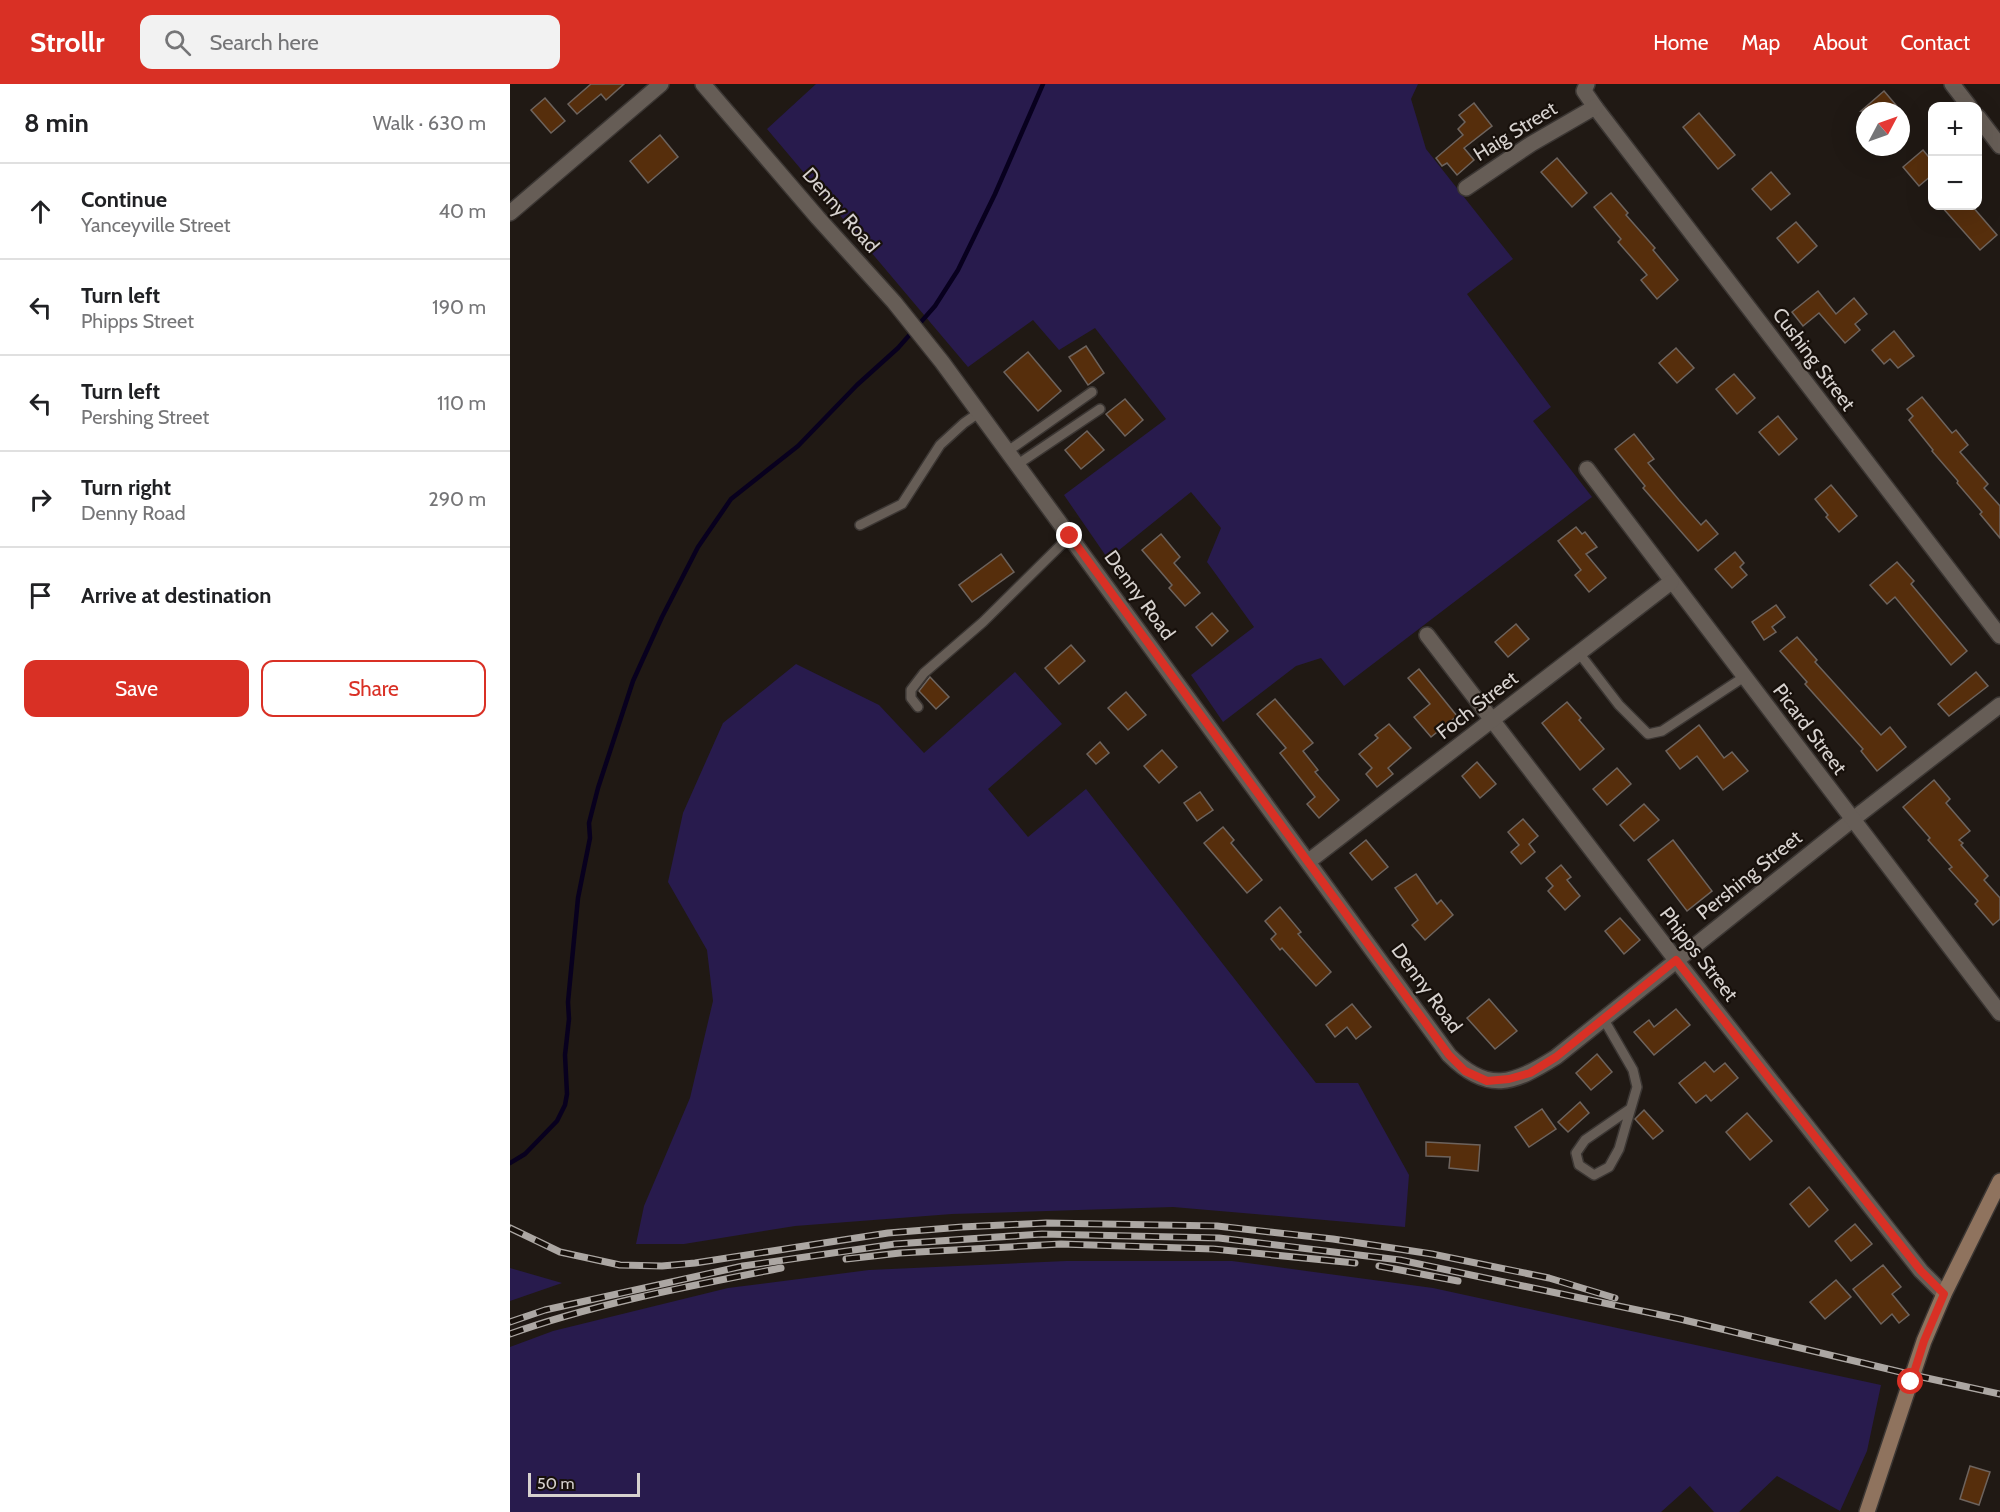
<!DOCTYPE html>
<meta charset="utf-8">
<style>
:root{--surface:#fff;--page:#f2f2f2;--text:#202124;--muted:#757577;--line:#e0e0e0;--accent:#d93025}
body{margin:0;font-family:Cabin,sans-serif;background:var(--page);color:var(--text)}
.controls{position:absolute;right:18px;top:18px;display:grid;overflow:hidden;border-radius:12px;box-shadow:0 6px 24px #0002}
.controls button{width:54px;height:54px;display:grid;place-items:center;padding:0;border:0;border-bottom:2px solid var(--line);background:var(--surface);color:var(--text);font:30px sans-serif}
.compass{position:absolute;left:1346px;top:18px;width:54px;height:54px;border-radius:50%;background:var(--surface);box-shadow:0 6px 24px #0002;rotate:49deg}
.scale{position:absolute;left:18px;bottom:15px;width:112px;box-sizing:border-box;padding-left:6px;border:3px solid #d7d2cf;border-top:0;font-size:16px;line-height:21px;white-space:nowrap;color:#d7d2cf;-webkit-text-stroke:4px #17100b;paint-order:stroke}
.stop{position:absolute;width:18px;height:18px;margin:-14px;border:4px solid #d93025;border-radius:50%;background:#fff}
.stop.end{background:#d93025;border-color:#fff;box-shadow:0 2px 6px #0008}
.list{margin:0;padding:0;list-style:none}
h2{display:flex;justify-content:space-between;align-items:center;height:78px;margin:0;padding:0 24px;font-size:26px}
h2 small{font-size:20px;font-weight:400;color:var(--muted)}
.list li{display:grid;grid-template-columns:39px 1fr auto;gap:18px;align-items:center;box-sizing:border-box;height:96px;padding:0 24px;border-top:2px solid var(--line)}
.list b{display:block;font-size:22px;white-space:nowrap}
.list p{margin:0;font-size:20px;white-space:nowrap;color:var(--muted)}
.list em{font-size:20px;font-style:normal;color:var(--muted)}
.actions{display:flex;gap:12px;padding:18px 24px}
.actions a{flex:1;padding:14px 0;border:2px solid var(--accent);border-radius:12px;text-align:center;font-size:21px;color:var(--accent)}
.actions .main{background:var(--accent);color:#fff}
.icon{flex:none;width:33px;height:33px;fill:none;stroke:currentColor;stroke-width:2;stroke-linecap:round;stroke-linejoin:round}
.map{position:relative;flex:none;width:1490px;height:1428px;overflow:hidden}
header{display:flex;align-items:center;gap:36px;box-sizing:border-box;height:84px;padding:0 30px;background:var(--accent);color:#fff}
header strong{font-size:28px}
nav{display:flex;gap:33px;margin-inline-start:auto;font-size:21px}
.search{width:420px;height:54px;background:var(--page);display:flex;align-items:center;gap:15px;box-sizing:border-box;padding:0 21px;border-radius:12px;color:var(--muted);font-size:22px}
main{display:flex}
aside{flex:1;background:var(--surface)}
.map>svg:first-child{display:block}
</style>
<header>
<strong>Strollr</strong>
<div class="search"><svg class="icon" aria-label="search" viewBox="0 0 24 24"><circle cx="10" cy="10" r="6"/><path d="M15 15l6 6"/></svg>Search here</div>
<nav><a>Home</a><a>Map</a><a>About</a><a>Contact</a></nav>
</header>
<main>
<aside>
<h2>8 min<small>Walk · 630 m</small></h2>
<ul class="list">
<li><svg class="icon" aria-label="ahead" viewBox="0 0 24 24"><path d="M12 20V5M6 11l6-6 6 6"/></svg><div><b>Continue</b><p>Yanceyville Street</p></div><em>40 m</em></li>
<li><svg class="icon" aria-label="left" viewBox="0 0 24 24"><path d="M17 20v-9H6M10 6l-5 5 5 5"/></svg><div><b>Turn left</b><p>Phipps Street</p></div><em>190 m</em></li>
<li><svg class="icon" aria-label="left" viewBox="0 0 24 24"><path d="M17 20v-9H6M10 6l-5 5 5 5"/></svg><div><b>Turn left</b><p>Pershing Street</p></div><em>110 m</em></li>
<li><svg class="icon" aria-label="right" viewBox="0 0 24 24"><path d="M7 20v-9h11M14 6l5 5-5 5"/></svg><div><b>Turn right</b><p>Denny Road</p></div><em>290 m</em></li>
<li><svg class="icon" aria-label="arrive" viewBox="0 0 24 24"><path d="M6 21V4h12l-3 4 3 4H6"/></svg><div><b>Arrive at destination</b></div></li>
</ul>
<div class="actions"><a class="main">Save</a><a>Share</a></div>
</aside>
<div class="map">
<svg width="1490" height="1428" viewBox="0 0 1490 1428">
<rect width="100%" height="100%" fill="#201914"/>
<g fill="#281b4d">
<polygon points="306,0 908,0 901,15 916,65 1003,175 957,210 1041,323 1023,337 1082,413 834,602 811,574 786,582 713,638 681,591 744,543 697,478 711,444 681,408 598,475 554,411 656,335 585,244 549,266 523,236 458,283 257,45"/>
<polygon points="286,580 369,621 414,669 505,588 552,640 478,705 518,753 576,705 806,999 848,999 899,1091 895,1143 663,1123 442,1130 285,1142 174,1160 126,1160 134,1122 180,1014 203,917 197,866 158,798 173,729 213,639"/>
<polygon points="556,1177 722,1177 923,1204 1371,1301 1357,1367 1330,1427 1267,1392 1229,1428 1204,1428 1180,1402 1151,1428 0,1428 0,1263 43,1247 218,1204 359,1186"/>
<polygon points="0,1184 52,1199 0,1217"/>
</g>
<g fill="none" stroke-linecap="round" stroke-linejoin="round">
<polyline stroke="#08001e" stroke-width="4.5" points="0,1079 15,1070 47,1037 55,1021 57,1010 55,971 59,935 58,918 68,814 80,754 79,739 88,704 123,597 152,533 188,463 221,415 288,362 347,301 388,264 425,222 448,186 485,110 533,0"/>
</g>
<g fill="#562e0c" stroke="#6d635d" stroke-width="1.5">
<polygon points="81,0 114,0 96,16 91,10 67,30 58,20"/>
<polygon points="1374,7 1391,27 1351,27"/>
<polygon points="35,14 55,37 41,49 21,26"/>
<polygon points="964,19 982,42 954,64 964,76 947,91 937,79 932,82 926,74 953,51 948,45 955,38 949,31"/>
<polygon points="1189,29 1225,71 1208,85 1173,43"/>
<polygon points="150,51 168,73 138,99 120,77"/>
<polygon points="1413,66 1422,77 1422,91 1409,102 1393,83"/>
<polygon points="1047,74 1077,109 1062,123 1031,88"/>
<polygon points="1261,88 1280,110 1261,126 1242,105"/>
<polygon points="1101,109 1118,129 1116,131 1145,164 1143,166 1168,196 1147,215 1131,196 1137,191 1108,158 1111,155 1084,123"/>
<polygon points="1431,122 1462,122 1487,151 1470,166"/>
<polygon points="1286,138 1307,162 1288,179 1267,154"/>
<polygon points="1308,207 1326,230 1344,214 1357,230 1345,240 1350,246 1335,259 1309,229 1293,242 1282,228"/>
<polygon points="1384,247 1404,272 1388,284 1380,275 1374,280 1362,266"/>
<polygon points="576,262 594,289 578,301 559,273"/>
<polygon points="1166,264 1184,284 1167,299 1149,279"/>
<polygon points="518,268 551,307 528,327 494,288"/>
<polygon points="1224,290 1245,314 1227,330 1206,305"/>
<polygon points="1412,313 1442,349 1446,346 1458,361 1450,368 1478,400 1474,404 1490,422 1490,454 1470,430 1472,428 1447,399 1448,397 1422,367 1423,366 1399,336 1403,332 1397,325"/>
<polygon points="615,315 633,336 615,352 596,330"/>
<polygon points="1268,332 1287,355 1269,371 1249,348"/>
<polygon points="577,347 594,366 571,385 555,366"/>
<polygon points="1124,350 1144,375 1138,379 1169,416 1191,441 1196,436 1208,450 1188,467 1133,404 1135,402 1105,365"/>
<polygon points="1321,401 1347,432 1329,448 1316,433 1318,431 1305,415"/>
<polygon points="1066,443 1072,450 1075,448 1087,463 1076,470 1096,494 1079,508 1065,491 1071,486 1048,457"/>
<polygon points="651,450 670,473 664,479 690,509 675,522 659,504 662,501 632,466"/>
<polygon points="1225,468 1234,479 1230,483 1237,491 1222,504 1205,485"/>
<polygon points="491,470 504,488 462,518 449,501"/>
<polygon points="1387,478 1404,497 1401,500 1457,567 1441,581 1385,513 1377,520 1360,501"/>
<polygon points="1266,521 1275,533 1262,543 1266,548 1254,556 1242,538"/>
<polygon points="702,529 718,547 702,562 686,543"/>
<polygon points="1006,540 1019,555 998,573 985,558"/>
<polygon points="1287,553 1307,576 1305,578 1371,651 1380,643 1396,663 1367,687 1351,667 1353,665 1295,600 1297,598 1270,567"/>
<polygon points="561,561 575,577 549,600 535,584"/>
<polygon points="909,585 947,632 921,653 904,633 920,620 898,594"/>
<polygon points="1466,588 1478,602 1439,632 1428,620"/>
<polygon points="420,593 439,613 426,625 409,607"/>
<polygon points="616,608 636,631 618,646 598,624"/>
<polygon points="765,615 803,659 793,667 808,686 805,688 829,716 809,734 797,720 805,713 770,669 776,664 747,630"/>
<polygon points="1057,618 1071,634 1069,636 1094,665 1070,686 1032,639"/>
<polygon points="879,640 901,664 878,684 883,690 867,703 856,690 862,684 849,670 868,654 865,651"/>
<polygon points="1189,641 1214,674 1222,668 1238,687 1213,706 1187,672 1170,685 1156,667"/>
<polygon points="590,658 599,669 586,680 577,670"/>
<polygon points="652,666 667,683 649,699 634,682"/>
<polygon points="967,678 986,700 970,714 952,692"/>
<polygon points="1107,684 1121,700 1097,721 1083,705"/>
<polygon points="1424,696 1440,715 1436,719 1460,747 1449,756 1453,759 1451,761 1478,792 1474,796 1490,814 1490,835 1483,841 1465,820 1468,817 1439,785 1442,783 1418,756 1420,754 1393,723"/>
<polygon points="690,708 703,726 687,737 674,719"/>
<polygon points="1134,720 1149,736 1124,757 1110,741"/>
<polygon points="1013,735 1028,752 1019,760 1025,768 1011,780 1001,768 1009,761 998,748"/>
<polygon points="713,743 724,756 721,759 752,796 737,809 694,759"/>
<polygon points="856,756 878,783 862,796 840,769"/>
<polygon points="1163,756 1202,807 1177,827 1138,776"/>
<polygon points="1051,781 1061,793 1057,796 1070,812 1055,826 1038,807 1043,802 1036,794"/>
<polygon points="906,790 927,820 931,816 943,831 915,856 902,841 908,836 885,804"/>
<polygon points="770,823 791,848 788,850 821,888 806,902 772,864 770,866 761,855 766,850 755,837"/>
<polygon points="1110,834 1130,856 1114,870 1095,847"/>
<polygon points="979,915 1007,947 985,965 957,934"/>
<polygon points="842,920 861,943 846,955 837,943 825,953 816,941"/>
<polygon points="1166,925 1180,941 1144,971 1124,948 1139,936 1144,943"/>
<polygon points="1087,970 1102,988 1081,1006 1066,989"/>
<polygon points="1195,978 1204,988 1215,979 1228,994 1201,1017 1196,1011 1186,1019 1169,999"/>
<polygon points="1070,1018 1079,1029 1058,1048 1048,1038"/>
<polygon points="1032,1025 1046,1045 1019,1063 1005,1043"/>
<polygon points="1134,1026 1153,1047 1143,1055 1125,1035"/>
<polygon points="1237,1029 1262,1057 1240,1076 1216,1048"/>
<polygon points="916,1058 970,1061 968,1087 939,1084 940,1073 916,1072"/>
<polygon points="1299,1103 1318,1126 1299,1143 1280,1120"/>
<polygon points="1345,1140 1362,1160 1341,1177 1325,1157"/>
<polygon points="1373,1181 1391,1203 1382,1210 1399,1231 1389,1239 1382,1230 1371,1240 1343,1205"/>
<polygon points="1326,1196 1341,1213 1315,1235 1300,1218"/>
<polygon points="1460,1382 1480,1388 1469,1421 1450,1415"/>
</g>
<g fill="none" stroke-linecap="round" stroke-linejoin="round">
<defs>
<g id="lane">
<polyline points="498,367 582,308"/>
<polyline points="508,380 590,325"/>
<polyline points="350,441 392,420 430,361 454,339 470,328"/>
<polyline points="1069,569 1109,621 1138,650 1152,647 1234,593"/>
<polyline points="408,623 401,614 401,606 414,589 473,538 560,452"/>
<polyline points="1093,934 1123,986 1127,1003 1109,1065 1099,1083 1084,1091 1069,1081 1066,1069 1075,1056 1120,1025"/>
</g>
<g id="street">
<path d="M193,0l115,134 76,84 48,60 507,693c39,39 64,29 107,2l296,-237 148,-115"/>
<polyline points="1077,0 1074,7 1085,23 1490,552"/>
<polyline points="1442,0 1459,22"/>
<polyline points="1468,33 1490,62"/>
<polyline points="956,104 1021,60 1085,23"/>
<polyline points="0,129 151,0"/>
<polyline points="1077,385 1490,929"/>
<polyline points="917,551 1166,876 1411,1187 1434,1210"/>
<polyline points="799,777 1161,498"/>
</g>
<polyline id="secondary" points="1357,1428 1414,1257 1434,1210 1490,1097"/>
</defs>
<use href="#lane" stroke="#3b3633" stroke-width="12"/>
<use href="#street" stroke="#3b3633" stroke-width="18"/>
<use href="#secondary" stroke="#3b3633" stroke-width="18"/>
<use href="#lane" stroke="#665d56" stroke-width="9"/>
<use href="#street" stroke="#665d56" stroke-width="15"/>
<use href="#secondary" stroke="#8f735e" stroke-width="15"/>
<defs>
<g id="rail">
<polyline points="0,1144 50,1168 110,1181 152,1182 185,1179 378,1149 452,1143 536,1139 707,1142 823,1155 922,1170 1039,1194 1105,1214"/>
<polyline points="336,1175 390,1169 551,1160 703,1165 845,1179"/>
<polyline points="869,1182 948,1197"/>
<polyline points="0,1238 35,1226 233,1182 385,1160 532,1150 709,1154 890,1176 1170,1235 1403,1291 1490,1310"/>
<path d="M0,1250c87,-31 180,-48 271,-66"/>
</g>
</defs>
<use href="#rail" stroke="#aca7a3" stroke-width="7"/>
<use href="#rail" stroke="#17100b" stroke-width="4.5" stroke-dasharray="14" stroke-linecap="butt"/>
</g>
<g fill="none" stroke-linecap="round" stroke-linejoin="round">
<polyline stroke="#d93025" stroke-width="8" points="560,452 939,971 955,987 977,997 999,995 1020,989 1046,973 1166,876 1411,1187 1434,1210 1414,1257 1401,1298"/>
</g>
<g text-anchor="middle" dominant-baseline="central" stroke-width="4.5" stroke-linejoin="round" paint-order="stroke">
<g font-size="20" fill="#d7d2cf" stroke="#17100b">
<text transform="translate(1005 47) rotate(-32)">Haig Street</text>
<text transform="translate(331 126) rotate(49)">Denny Road</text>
<text transform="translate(1304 275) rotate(53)">Cushing Street</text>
<text transform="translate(630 511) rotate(54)">Denny Road</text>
<text transform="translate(967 621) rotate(-38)">Foch Street</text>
<text transform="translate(1300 645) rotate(53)">Picard Street</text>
<text transform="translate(1239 791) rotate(-39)">Pershing Street</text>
<text transform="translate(1189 870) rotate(52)">Phipps Street</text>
<text transform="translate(917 904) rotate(54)">Denny Road</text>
</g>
</g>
</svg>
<div class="controls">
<button>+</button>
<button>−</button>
</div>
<svg class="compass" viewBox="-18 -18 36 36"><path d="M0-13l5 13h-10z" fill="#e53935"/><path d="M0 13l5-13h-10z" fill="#757577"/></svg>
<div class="scale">50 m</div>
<div class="stop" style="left:1401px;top:1298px"></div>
<div class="stop end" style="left:560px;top:452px"></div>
</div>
</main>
